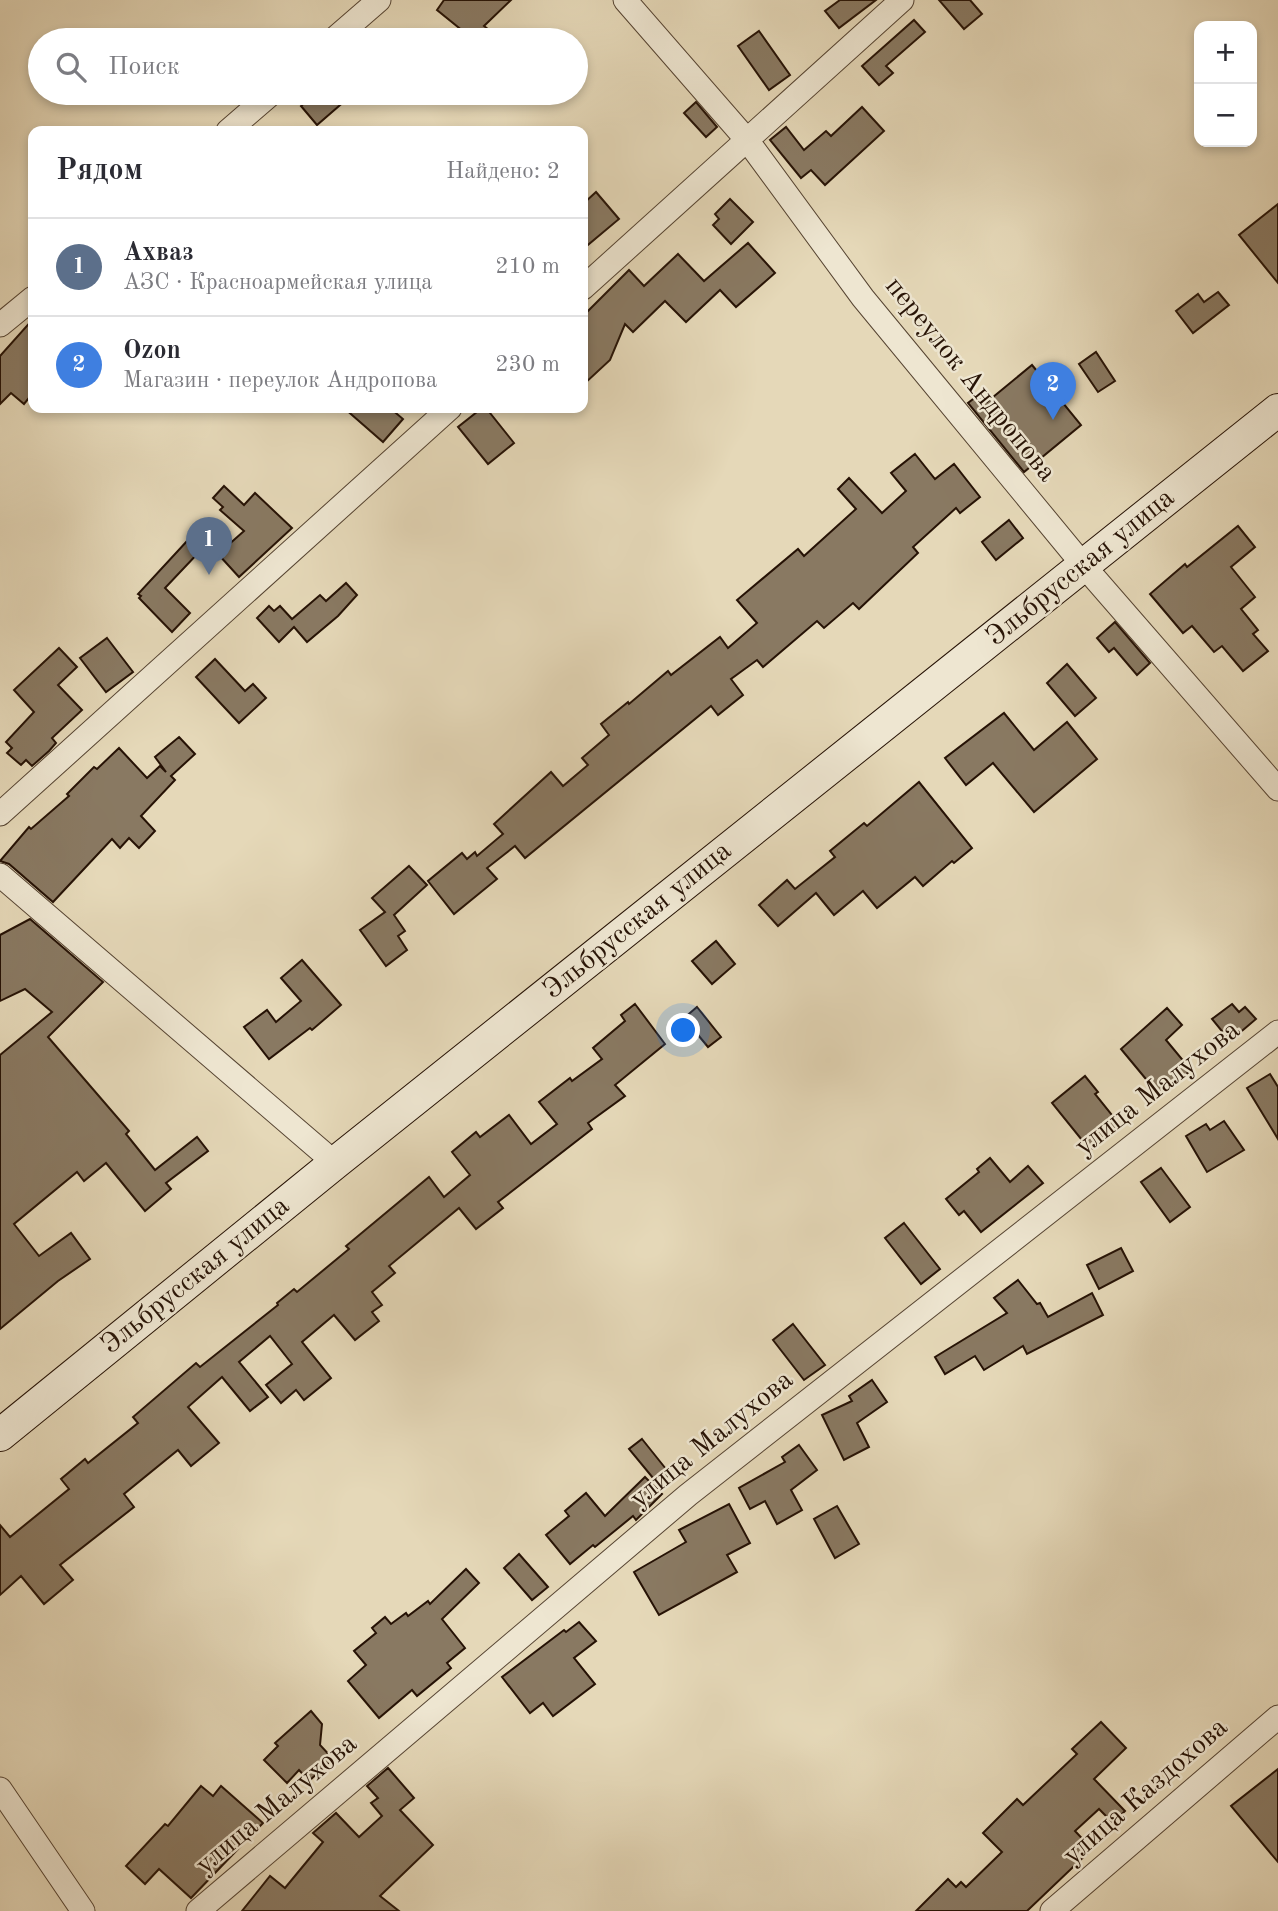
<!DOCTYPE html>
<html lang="ru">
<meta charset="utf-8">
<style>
:root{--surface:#fff;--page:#f2f2f3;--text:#2b2b33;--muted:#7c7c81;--line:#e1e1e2;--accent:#7c3aed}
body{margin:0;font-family:"Old Standard TT",serif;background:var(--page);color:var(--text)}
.controls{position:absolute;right:21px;top:21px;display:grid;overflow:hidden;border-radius:14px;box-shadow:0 4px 10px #0003}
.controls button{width:63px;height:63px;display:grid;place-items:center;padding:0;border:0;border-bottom:2px solid var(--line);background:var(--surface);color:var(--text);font:35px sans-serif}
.you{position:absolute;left:684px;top:1031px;width:24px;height:24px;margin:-18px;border:5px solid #fff;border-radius:50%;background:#1a73e8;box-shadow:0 0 0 10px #1a73e833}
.badge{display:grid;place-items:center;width:46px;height:46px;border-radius:50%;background:var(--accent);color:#fff;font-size:23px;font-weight:700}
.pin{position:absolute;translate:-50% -58px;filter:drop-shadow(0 2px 4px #0008)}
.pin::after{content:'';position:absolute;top:37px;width:24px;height:21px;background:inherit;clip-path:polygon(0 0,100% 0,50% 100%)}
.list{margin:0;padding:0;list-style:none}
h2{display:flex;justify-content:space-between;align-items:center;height:91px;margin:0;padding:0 28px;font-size:30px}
h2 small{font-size:23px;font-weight:400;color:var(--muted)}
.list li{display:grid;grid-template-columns:46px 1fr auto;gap:21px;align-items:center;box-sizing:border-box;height:98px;padding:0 28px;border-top:2px solid var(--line)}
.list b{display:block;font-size:26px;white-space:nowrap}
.list p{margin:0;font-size:23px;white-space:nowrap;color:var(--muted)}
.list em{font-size:23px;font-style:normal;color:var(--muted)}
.icon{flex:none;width:38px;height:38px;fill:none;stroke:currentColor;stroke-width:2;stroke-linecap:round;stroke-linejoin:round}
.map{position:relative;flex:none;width:1278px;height:1911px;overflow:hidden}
.search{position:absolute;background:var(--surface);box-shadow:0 4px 10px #0003;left:28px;top:28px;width:560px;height:77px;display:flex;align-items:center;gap:18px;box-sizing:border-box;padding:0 24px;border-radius:38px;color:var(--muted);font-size:26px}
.panel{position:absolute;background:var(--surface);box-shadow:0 4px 10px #0003;left:28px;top:126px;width:560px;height:287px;border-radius:14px}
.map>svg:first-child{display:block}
</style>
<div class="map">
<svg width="1278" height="1911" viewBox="0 0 1278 1911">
<rect width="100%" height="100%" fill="#e5d8b8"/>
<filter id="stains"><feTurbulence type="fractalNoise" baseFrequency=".00286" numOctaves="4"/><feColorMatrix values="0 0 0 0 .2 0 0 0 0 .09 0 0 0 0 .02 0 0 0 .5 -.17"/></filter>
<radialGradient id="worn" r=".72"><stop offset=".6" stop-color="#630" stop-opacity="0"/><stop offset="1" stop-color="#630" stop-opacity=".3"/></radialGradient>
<g fill="#897962" stroke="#261205" stroke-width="2">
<polygon points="444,0 511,0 484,26 502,40 474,40 437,10"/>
<polygon points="840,0 876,0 839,28 825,11"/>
<polygon points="939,0 970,0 982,14 964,29"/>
<polygon points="914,20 925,32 886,66 893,73 879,85 862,66"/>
<polygon points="759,31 790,75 769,90 738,46"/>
<polygon points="316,93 354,93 317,125 301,106"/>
<polygon points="696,102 717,127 706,137 684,113"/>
<polygon points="862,107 884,131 825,185 811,170 801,178 770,140 786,127 804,150 826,131 831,136"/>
<polygon points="596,192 619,219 583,249 583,204"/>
<polygon points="730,199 753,222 731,244 713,225 719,219 715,214"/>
<polygon points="1278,204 1278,283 1239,235"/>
<polygon points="748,243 775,273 736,307 720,290 686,322 665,301 633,332 625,324 610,360 583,385 583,316 629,270 644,286 678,254 704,281"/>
<polygon points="1218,292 1229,305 1193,333 1176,311 1198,294 1204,302"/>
<polygon points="33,319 33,393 24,404 11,393 0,404 0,356"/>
<polygon points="1096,352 1115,381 1098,392 1079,364"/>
<polygon points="1032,365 1081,425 1024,472 968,403 981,393 987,402"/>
<polygon points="344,408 390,408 403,419 383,442"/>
<polygon points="482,408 486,408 514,443 488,464 458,427"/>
<polygon points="915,454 935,479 954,464 980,497 960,513 956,508 913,547 918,553 859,609 853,603 824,628 817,621 763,667 757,660 731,679 743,695 718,715 711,706 525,858 515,846 487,868 497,879 454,914 428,881 462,853 467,859 475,852 477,856 503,834 494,824 551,772 563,786 588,765 582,758 609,735 601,724 628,702 629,704 668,671 671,675 720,637 728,648 757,623 737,600 798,549 804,556 856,509 838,489 849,478 882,513 906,491 891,473"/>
<polygon points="224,486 244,505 255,493 292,528 239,577 218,554 244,531 220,510 223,507 213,498"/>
<polygon points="1009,520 1023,538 996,560 982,542"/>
<polygon points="1238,526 1255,547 1231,567 1255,597 1241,609 1258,630 1253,634 1268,651 1243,671 1222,646 1214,652 1192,626 1183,633 1150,594 1185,564 1187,567"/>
<polygon points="188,540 200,551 165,588 190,613 172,632 139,598 141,596 138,594"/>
<polygon points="346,583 357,595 338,616 307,642 294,627 279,642 257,618 269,606 274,611 280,606 292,619 320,595 326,601"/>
<polygon points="1115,622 1150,663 1137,675 1114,648 1109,652 1097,638"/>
<polygon points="107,638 133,672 106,692 80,658"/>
<polygon points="59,648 77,667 58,685 82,710 52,738 56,743 49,751 32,766 26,760 21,765 7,753 12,748 6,742 34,712 14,690"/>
<polygon points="215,659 245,691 253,684 266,698 239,723 196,677"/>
<polygon points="1067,664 1096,698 1075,716 1047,683"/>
<polygon points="1004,713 1034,750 1067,722 1097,759 1034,812 993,763 966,785 945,758"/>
<polygon points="179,737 195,754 171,776 175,780 141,816 155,831 139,848 129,838 120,848 112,839 53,902 9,864 0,861 29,827 31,829 69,796 67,794 94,767 97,769 119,748 147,778 160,766 166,772 155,757"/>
<polygon points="919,782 972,848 954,863 952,861 923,886 915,877 877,908 863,891 834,915 816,893 778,926 759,905 787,880 795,889 835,857 830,851 864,823 867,826"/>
<polygon points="409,866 427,885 394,915 405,931 398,936 407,950 386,966 360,930 385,912 372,898"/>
<polygon points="30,919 103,982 48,1037 129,1131 126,1134 155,1170 197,1137 208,1151 166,1183 171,1189 145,1211 106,1163 84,1181 77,1172 14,1224 39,1256 71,1233 90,1259 58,1281 0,1329 0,1055 52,1012 25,989 0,1001 0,935"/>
<polygon points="716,941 735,964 712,984 692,961"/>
<polygon points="302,960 341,1005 312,1030 310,1028 269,1059 244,1027 267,1010 276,1022 301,1001 281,978"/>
<polygon points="635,1004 665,1044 615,1085 625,1096 588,1123 592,1129 498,1202 503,1208 476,1229 459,1208 389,1266 395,1273 372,1292 382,1305 372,1312 379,1321 355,1340 334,1315 302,1342 331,1378 304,1400 296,1390 281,1403 266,1385 292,1364 270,1336 239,1362 268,1397 250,1411 222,1377 188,1407 219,1443 191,1466 178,1450 124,1494 134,1507 60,1565 73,1580 44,1604 21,1576 0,1595 0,1525 10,1537 69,1489 61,1479 85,1459 88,1463 138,1423 133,1417 196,1363 200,1367 278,1305 277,1303 294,1289 297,1292 349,1249 346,1246 429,1177 444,1197 470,1175 452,1152 476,1132 480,1137 509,1115 531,1144 557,1124 539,1102 570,1078 572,1081 602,1059 593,1048 625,1021 621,1015"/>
<polygon points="1232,1004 1239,1012 1245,1007 1256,1019 1230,1041 1212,1019"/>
<polygon points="697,1007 721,1037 708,1047 684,1018"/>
<polygon points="1167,1008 1182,1025 1166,1040 1191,1070 1160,1096 1121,1049"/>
<polygon points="1270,1074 1278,1087 1278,1139 1247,1088"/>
<polygon points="1085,1076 1098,1092 1095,1094 1120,1125 1090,1150 1052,1103"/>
<polygon points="1224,1121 1244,1150 1207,1172 1186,1136 1206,1124 1210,1130"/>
<polygon points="990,1158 1010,1182 1028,1166 1043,1183 981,1232 964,1211 959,1215 946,1199 979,1172 977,1169"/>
<polygon points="1161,1168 1190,1207 1170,1222 1141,1182"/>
<polygon points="904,1223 940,1269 921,1284 885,1238"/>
<polygon points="1121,1248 1133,1271 1099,1289 1087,1265"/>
<polygon points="1018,1280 1037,1304 1040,1303 1048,1317 1092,1293 1103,1315 1027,1354 1023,1346 984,1370 975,1356 945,1374 935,1357 1007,1313 994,1298"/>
<polygon points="793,1324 825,1365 804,1380 773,1340"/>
<polygon points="872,1380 887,1402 857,1423 869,1447 844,1460 822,1415 852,1401 849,1396"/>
<polygon points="642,1439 670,1474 658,1484 629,1449"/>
<polygon points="799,1445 817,1470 791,1490 802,1510 777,1524 765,1501 750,1509 739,1488 785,1462 782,1457"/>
<polygon points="645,1477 662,1494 636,1520 633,1516 595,1547 593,1545 570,1564 546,1535 569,1516 565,1511 586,1493 605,1516"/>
<polygon points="729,1504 750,1543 727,1555 737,1572 659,1615 634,1572 686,1542 679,1530"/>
<polygon points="837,1506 859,1544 835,1558 814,1519"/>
<polygon points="519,1554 548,1587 532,1600 504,1568"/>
<polygon points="466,1569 479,1583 442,1619 465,1648 447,1663 451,1668 417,1696 412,1690 379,1718 348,1681 366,1665 354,1651 376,1633 372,1628 385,1617 391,1624 406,1613 408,1616 428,1601 430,1604"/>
<polygon points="579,1622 596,1641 574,1658 595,1684 553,1716 543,1703 530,1713 502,1677 564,1630 566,1632"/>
<polygon points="311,1711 322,1724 320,1745 333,1759 309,1781 299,1770 287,1783 264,1760 278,1746 275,1743"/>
<polygon points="1101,1722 1126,1748 1094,1779 1125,1811 1113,1823 1099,1809 1075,1831 1092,1849 1027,1911 916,1911 948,1879 956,1887 961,1882 966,1887 1002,1852 983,1833 1017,1799 1023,1805 1077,1754 1072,1749"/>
<polygon points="388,1768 414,1798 400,1810 433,1845 380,1896 399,1911 242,1911 270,1876 285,1888 323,1842 313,1833 336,1813 359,1837 382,1816 371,1803 378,1798 367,1786"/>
<polygon points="1278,1769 1278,1862 1231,1806"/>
<polygon points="201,1786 213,1796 221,1786 263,1823 191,1898 159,1869 145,1884 126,1866 165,1824 168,1826"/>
</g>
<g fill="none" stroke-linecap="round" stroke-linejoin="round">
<defs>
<g id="street">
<polyline points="625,0 747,140 863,298 1084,566 1278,789"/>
<polyline points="333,40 379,0"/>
<polyline points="228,131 272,93"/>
<polyline points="583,288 902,0"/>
<polyline points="0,325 33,298"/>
<polyline points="0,814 450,408"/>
<polyline points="0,875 335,1163"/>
<polyline points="0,1789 83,1911"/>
<polyline points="198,1911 688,1495 1278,1032"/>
<polyline points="1052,1911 1278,1717"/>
</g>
<polyline id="secondary" points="0,1435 335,1163 1278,410"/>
</defs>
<use href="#street" stroke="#564432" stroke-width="25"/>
<use href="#secondary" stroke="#261205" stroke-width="34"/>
<use href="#street" stroke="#eee6d1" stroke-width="23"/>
<use href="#secondary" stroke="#eee6d1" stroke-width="32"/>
</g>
<g text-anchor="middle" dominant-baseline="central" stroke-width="5" stroke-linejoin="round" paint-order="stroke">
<g font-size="28" fill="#261205" stroke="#eee6d1">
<text transform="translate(970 380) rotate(51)">переулок Андропова</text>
<text transform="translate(1081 568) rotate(-39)">Эльбрусская улица</text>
<text transform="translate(638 921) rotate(-39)">Эльбрусская улица</text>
<text transform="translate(1158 1089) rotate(-38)">улица Малухова</text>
<text transform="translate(196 1276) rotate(-39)">Эльбрусская улица</text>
<text transform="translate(712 1440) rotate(-39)">улица Малухова</text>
<text transform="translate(1146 1792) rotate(-41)">улица Каздохова</text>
<text transform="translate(277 1805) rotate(-40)">улица Малухова</text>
</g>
</g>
<rect width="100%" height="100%" filter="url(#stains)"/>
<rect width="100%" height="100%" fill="url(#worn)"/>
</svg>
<div class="controls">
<button>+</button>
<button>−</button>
</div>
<div class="you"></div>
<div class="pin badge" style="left:209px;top:575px;background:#5c6f8a">1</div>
<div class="pin badge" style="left:1053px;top:420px;background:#3f7fe0">2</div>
<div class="search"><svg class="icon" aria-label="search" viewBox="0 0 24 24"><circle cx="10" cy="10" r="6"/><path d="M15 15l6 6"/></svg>Поиск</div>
<section class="panel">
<h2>Рядом<small>Найдено: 2</small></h2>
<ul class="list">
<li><span class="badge" style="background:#5c6f8a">1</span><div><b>Ахваз</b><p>АЗС · Красноармейская улица</p></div><em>210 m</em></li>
<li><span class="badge" style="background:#3f7fe0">2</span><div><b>Ozon</b><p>Магазин · переулок Андропова</p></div><em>230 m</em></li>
</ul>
</section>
</div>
